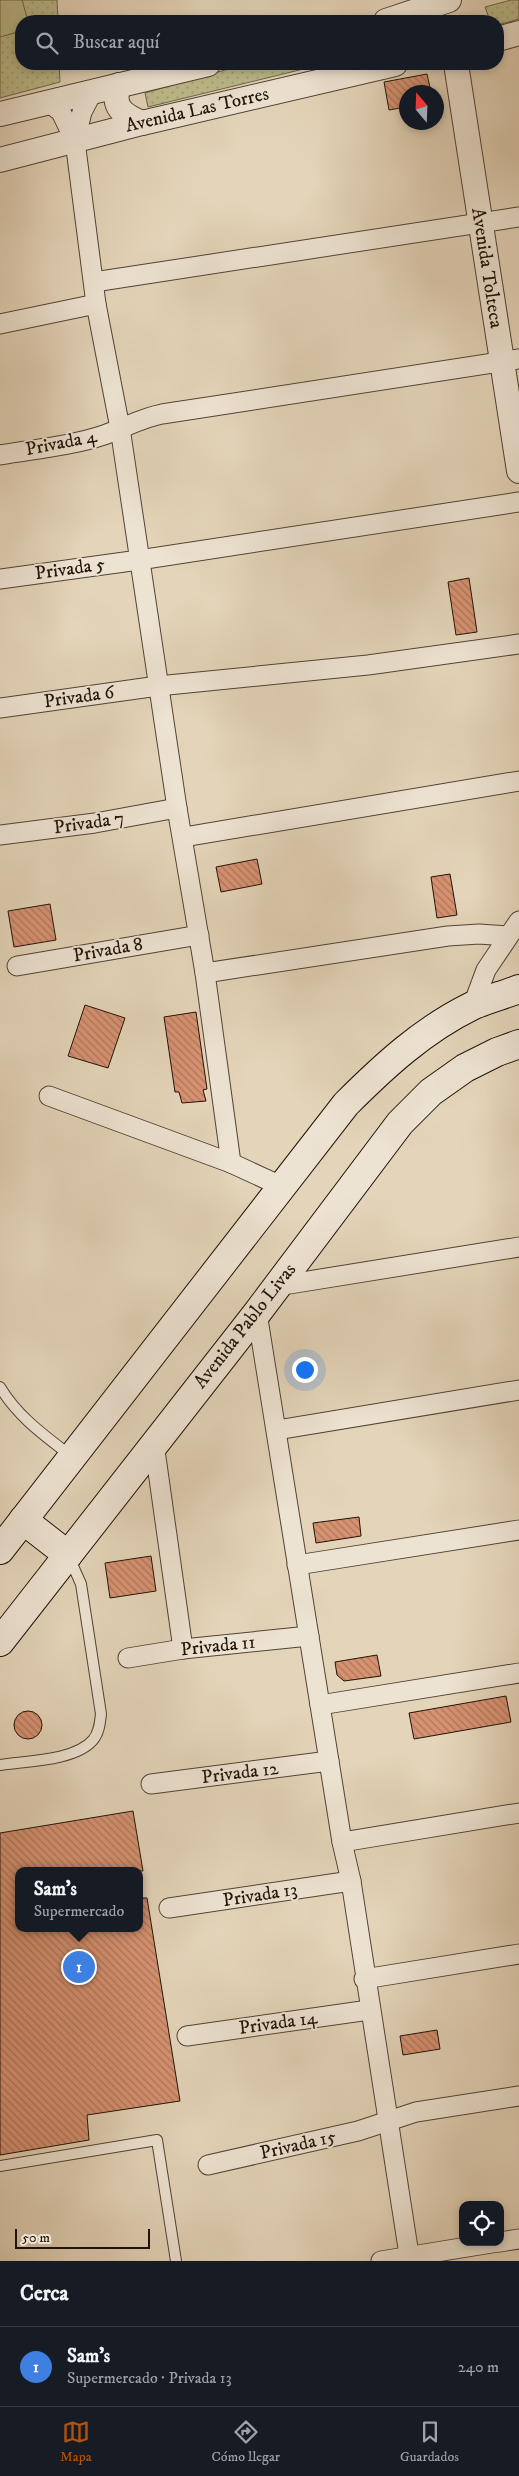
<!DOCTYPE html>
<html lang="es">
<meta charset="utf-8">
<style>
:root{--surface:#171b24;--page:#20242c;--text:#f1f3f6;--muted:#9ea1a6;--line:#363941;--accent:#b45309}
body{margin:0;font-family:"IM FELL DW Pica",serif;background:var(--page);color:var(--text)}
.controls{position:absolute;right:15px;bottom:15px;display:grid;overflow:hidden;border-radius:10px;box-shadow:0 2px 8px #0003}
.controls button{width:45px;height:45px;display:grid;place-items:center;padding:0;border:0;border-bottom:1px solid var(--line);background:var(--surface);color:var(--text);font:25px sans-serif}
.compass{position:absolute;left:399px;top:85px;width:45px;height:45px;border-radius:50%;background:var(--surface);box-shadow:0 2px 8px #0003;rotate:341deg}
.scale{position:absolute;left:15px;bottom:12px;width:135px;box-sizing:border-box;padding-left:5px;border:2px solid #201309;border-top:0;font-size:14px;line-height:18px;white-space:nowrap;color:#201309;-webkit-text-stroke:4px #ede3d2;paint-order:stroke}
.you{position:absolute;left:304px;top:1369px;width:18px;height:18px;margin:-12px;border:4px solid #fff;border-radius:50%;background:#1a73e8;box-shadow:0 0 0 8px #1a73e833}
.badge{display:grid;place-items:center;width:32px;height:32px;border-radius:50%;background:var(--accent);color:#fff;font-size:16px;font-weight:700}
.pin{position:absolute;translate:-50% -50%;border:2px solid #fff;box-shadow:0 1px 5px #0006}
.popup{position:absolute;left:15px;top:1867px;width:128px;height:65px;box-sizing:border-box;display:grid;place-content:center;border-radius:10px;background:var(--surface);filter:drop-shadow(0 1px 4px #0005);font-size:16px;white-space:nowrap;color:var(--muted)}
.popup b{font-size:19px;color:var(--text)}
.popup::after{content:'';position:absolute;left:50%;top:100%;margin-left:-10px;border:10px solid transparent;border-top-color:var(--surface)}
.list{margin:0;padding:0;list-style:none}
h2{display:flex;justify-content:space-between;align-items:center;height:65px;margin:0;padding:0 20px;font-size:21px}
h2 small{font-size:16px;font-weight:400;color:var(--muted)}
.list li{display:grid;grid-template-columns:32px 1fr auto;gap:15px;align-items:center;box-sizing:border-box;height:80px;padding:0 20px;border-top:1px solid var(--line)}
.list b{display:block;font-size:19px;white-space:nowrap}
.list p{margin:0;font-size:16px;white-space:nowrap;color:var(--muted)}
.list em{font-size:16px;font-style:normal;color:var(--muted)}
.icon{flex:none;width:28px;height:28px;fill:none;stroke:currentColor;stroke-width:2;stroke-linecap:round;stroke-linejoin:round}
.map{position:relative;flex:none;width:519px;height:2261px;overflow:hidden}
.search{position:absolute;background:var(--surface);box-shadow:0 2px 8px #0003;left:15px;right:15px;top:15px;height:55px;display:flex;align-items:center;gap:12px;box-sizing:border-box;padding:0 18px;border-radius:20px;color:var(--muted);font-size:19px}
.sheet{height:145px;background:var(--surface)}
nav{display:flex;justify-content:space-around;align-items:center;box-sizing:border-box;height:70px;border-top:1px solid var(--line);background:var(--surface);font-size:14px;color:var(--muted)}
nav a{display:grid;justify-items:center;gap:2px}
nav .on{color:var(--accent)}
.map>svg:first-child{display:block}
</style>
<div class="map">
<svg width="519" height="2261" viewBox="0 0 519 2261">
<defs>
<pattern id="park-dots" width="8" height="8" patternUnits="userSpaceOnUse" patternTransform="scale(1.25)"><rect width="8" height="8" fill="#bcba8a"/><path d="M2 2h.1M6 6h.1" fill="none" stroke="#a19f76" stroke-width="1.8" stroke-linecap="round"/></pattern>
<pattern id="building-back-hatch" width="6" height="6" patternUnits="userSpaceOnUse" patternTransform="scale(1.25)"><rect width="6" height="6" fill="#d79272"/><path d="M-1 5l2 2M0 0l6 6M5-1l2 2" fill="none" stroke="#ae765c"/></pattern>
</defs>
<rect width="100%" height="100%" fill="#e4d4b9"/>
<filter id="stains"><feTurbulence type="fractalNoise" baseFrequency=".004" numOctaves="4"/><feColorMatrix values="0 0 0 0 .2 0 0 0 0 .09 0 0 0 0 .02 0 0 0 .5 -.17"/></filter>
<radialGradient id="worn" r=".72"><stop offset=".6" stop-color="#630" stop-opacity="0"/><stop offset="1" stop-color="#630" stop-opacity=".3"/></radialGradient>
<g fill="url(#park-dots)" stroke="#6e664a">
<polygon points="0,0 57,0 58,21 21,21 21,64 59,64 60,82 0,98"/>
<polygon points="511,0 519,0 519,19 498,25 498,21 490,21 485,7"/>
<polygon points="246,64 324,64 148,107 145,93"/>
</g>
<polygon fill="#bcba8a" stroke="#6e664a" points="0,0 22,0 28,21 21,21 21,31 0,37"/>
<g fill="url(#building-back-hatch)" stroke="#201309">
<polygon points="427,74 431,92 406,92 406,107 389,110 384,82"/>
<polygon points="469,578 477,632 456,635 448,582"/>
<polygon points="257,859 262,884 221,892 216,867"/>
<polygon points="450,874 457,915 437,918 431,877"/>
<polygon points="50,904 56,940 14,947 8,911"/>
<polygon points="85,1005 125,1018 108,1068 68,1056"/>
<polygon points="196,1012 207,1089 203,1090 206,1101 182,1103 179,1092 175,1092 164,1017"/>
<polygon points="359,1517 361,1536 316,1543 313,1523"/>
<polygon points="151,1556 156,1591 110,1598 105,1563"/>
<polygon points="377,1655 381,1676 344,1681 337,1675 335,1662"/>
<polygon points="506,1696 511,1722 414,1739 409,1713"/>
<circle cx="28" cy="1725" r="14"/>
<polygon points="133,1811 143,1871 19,1871 19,1928 139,1928 139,1898 147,1898 180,2101 87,2115 89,2140 0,2155 0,1833"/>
<polygon points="437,2030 440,2049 403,2055 400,2036"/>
</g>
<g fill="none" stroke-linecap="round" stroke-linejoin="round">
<defs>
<g id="service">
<path d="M0,1387c18,30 44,48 71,69"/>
<path d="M0,1765c26,-4 75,-4 93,-25 6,-7 7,-17 8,-26l-20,-130 -12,-27"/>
<polyline points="0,2166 157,2140 176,2261"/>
</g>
<g id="minor">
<polyline points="48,102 61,112 75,141 96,304 120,428 177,808 205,973 231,1163 283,1187"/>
<polyline points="75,141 82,112 93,91"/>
<polyline points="94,282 519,217"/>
<polyline points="0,324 96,304"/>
<path d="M0,455c34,-6 71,-9 104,-20 20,-7 37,-17 58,-21l357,-55"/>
<polyline points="0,579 139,560 519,502"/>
<polyline points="0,708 158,686 368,665 519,644"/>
<polyline points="0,835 95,823 177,808"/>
<polyline points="184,837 519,781"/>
<polyline points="17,966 199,935"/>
<polyline points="205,973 448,936 479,934 508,936"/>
<polyline points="473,1005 486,970 519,921"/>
<polyline points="49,1096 231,1163"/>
<polyline points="277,1286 519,1247"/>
<polyline points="257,1313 342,1842 351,1881 410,2261"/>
<polyline points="277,1430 519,1390"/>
<polyline points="154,1443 183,1649"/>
<polyline points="297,1565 519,1530"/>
<polyline points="128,1658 183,1649 309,1636"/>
<polyline points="320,1705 519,1673"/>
<polyline points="151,1784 329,1761"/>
<polyline points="342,1842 519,1813"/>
<polyline points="169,1908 351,1881"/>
<polyline points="364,1979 519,1954"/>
<polyline points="187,2036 369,2010"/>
<polyline points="208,2165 358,2131 416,2112 519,2096"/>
<polyline points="500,2242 519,2239"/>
<polyline points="381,2261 498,2242"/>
</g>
<g id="tertiary">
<polyline points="386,21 449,0"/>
<polyline points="498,39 519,33"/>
<polyline points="456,64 519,471"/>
<path d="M119,85c-8,22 4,30 23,38"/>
<polyline points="0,114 208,64"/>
<polyline points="0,160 142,123 395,64"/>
</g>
<g id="secondary">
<polyline points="23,1520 68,1555"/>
<path d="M0,1550l346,-446c38,-38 77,-74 126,-98 15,-7 32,-11 47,-17"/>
<polyline points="0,1642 257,1313 400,1123 431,1092 465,1068 497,1052 519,1044"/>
</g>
</defs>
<use href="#service" stroke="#514335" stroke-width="12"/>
<use href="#minor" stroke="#514335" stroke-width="21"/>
<use href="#tertiary" stroke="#514335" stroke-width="26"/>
<use href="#secondary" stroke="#201309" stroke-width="30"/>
<use href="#service" stroke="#ede3d2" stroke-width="10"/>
<use href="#minor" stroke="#ede3d2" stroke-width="19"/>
<use href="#tertiary" stroke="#ede3d2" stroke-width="24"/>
<use href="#secondary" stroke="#ede3d2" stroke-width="28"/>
</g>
<g text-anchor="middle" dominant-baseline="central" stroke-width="4" stroke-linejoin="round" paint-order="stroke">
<g font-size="19" fill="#201309" stroke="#ede3d2">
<text transform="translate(197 110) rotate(-13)">Avenida Las Torres</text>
<text transform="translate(487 268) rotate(81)">Avenida Tolteca</text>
<text transform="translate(61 443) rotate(-11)">Privada 4</text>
<text transform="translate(70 569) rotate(-8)">Privada 5</text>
<text transform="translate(79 697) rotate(-8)">Privada 6</text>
<text transform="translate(89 823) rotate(-8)">Privada 7</text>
<text transform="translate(108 950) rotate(-10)">Privada 8</text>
<text transform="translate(245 1326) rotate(-52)">Avenida Pablo Livas</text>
<text transform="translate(218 1646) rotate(-6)">Privada 11</text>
<text transform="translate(240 1773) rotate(-7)">Privada 12</text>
<text transform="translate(260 1895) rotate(-9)">Privada 13</text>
<text transform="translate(278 2023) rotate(-8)">Privada 14</text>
<text transform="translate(298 2145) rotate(-13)">Privada 15</text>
</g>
</g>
<rect width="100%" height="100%" filter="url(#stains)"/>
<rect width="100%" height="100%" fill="url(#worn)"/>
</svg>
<div class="controls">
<button><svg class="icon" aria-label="locate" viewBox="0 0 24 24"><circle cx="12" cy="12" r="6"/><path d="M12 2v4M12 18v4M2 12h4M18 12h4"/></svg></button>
</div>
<svg class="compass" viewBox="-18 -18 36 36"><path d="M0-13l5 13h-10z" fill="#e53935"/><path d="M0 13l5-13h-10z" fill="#9ea1a6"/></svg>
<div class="scale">50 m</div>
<div class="you"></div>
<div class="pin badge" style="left:79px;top:1967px;background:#3f7fe0">1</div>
<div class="popup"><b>Sam's</b>Supermercado</div>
<div class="search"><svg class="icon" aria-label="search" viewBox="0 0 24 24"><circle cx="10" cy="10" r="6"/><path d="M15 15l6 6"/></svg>Buscar aquí</div>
</div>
<section class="sheet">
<h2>Cerca<small></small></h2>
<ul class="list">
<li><span class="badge" style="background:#3f7fe0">1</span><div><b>Sam's</b><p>Supermercado · Privada 13</p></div><em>240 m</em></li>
</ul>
</section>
<nav>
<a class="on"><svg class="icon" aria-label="map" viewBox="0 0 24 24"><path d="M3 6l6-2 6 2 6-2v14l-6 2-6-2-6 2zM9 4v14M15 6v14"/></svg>Mapa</a>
<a><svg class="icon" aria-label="directions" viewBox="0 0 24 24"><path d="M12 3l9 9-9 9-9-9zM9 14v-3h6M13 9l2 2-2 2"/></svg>Cómo llegar</a>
<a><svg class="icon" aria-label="saved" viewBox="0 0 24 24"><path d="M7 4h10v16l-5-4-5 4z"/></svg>Guardados</a>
</nav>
